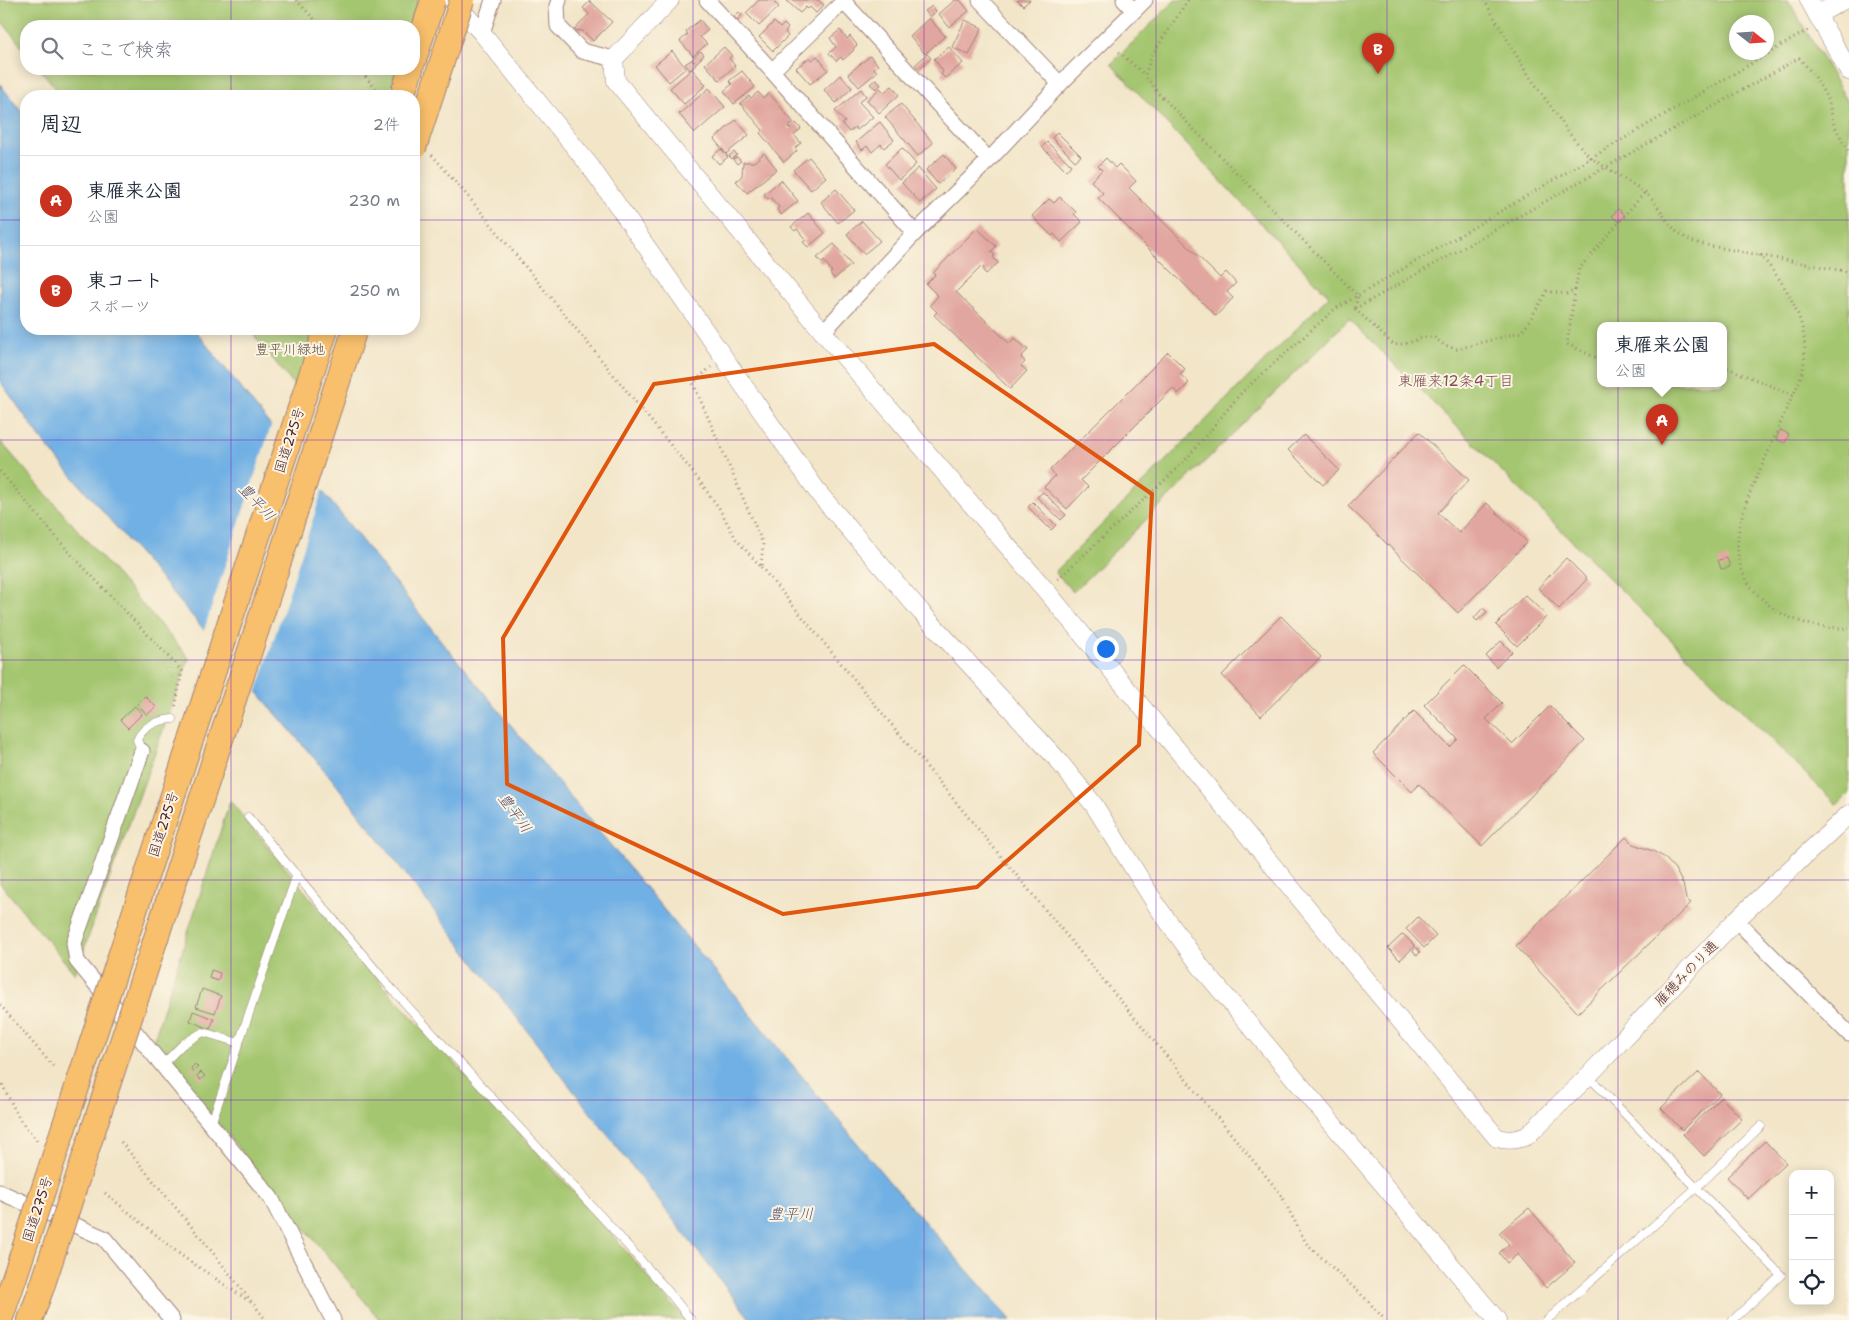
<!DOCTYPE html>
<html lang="ja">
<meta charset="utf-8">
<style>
:root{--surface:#fff;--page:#f2f2f3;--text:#1f2937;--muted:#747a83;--line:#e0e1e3;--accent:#c8321e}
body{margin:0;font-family:"Shantell Sans","Klee One",sans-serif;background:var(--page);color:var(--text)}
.controls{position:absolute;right:15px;bottom:15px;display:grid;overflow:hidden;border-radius:10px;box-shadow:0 2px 12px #0003}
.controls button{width:45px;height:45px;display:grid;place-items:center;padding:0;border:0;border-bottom:1px solid var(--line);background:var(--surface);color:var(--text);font:25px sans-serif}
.compass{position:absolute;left:1729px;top:15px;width:45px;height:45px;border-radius:50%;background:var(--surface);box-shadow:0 2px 12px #0003;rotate:107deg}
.you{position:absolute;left:1105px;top:648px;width:18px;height:18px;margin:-12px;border:4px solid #fff;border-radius:50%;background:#1a73e8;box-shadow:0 0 0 8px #1a73e833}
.badge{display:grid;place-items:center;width:32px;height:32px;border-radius:50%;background:var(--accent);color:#fff;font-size:16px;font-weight:700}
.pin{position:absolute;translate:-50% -41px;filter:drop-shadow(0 1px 2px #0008)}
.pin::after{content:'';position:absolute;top:26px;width:18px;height:15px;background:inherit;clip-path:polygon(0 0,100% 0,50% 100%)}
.popup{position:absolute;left:1597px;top:322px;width:130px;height:65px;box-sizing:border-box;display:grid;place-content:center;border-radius:10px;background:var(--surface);filter:drop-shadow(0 1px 4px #0005);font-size:16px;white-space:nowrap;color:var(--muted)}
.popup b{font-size:19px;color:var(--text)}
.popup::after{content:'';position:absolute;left:50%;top:100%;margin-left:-10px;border:10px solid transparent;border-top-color:var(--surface)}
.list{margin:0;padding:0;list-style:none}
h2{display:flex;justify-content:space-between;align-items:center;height:65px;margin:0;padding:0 20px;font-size:21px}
h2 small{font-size:16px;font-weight:400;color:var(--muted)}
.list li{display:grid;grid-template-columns:32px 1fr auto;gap:15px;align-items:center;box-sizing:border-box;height:90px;padding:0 20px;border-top:1px solid var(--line)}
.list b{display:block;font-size:19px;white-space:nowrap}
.list p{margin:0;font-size:16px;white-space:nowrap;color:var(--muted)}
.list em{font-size:16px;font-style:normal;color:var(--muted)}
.icon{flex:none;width:28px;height:28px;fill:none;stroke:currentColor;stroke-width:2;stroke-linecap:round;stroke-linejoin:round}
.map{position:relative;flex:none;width:1849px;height:1320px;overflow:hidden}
.search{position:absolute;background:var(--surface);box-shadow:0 2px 12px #0003;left:20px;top:20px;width:400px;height:55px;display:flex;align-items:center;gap:12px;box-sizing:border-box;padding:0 18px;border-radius:20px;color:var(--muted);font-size:19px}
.panel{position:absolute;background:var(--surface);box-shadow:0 2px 12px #0003;left:20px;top:90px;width:400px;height:245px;border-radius:20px}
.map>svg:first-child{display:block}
</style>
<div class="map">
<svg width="1849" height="1320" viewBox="0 0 1849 1320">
<rect width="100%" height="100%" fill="#fcf5e5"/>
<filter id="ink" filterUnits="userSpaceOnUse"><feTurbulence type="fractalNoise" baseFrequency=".02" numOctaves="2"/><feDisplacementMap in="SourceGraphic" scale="10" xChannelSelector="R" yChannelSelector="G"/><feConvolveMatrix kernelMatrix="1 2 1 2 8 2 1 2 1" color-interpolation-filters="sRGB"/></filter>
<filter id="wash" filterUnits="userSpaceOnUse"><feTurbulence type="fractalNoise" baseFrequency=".0096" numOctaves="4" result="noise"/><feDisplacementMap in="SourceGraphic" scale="20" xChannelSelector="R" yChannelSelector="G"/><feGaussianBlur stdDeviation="1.12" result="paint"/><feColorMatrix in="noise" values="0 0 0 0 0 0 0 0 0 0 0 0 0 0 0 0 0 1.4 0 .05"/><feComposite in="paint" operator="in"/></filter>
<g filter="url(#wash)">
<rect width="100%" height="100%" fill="#f2e5c8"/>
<g fill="#a4c670" stroke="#77724e" fill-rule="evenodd">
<polygon points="0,0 418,0 410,26 26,26 26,52 0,19"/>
<path d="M1175,0h613l61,104v689l-12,12 -488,-486 -276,273 -18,-20 274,-276 -218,-232zM1736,22h30v30h-30zM1601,326h122v58h-122z"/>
<polygon points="40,69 397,69 388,96 62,96"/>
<polygon points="249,329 316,329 297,389"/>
<polygon points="0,441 189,658 75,974 0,883"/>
<polygon points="230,801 386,989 578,1196 686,1320 380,1320 180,1077 178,1065 153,1042"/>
</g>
<polygon fill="#71b0e4" stroke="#5e6888" points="0,84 26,118 26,329 194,329 442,642 892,1185 1011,1320 751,1320 332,779 45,444 0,381"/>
<polygon fill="#f2e5c8" points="272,423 323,488 256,694 203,633"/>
<g id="blocks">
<g fill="#e1a69f">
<polygon points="759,0 772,0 779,7 759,26 746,13"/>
<polygon points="788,0 818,0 824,5 816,13 810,7 808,9 806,7 800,13 787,1"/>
<polygon points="955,0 960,0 969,11 949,27 939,14"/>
<polygon points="1017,0 1030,0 1023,6"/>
<polygon points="590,1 612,22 593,41 583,31 574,30 589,14 583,8"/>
<polygon points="932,6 936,11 930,17 925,11"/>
<polygon points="739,12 742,15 737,20 734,17"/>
<polygon points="929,18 945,36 925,54 910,36"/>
<polygon points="700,20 708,30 700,37 707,44 693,56 680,41 688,34 686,31"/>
<polygon points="965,20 982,28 969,55 952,47"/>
<polygon points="774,22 780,28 784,24 788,28 785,32 788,36 773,51 759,37"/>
<polygon points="840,30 847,39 850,36 857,45 853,49 854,50 843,60 841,57 836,61 829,53 836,47 830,38"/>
<polygon points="724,47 732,56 729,58 735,66 719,80 705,64"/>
<polygon points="949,47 963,63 945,78 941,74 943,71 934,59"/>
<polygon points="672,51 686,68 669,82 655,65"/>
<polygon points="701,51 704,55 696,63 692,59"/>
<polygon points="927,54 931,58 919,69 915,65"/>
<polygon points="817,56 828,70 810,84 796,68 810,57 812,60"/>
<polygon points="870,56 878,65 874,68 877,72 859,87 848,74"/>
<polygon points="691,60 696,65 690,70 685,64"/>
<polygon points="692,69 706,85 684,104 670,88"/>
<polygon points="742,71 755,87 734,104 724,91 732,84 729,81"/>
<polygon points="840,75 852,88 836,103 824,90"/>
<polygon points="876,79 881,85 876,89 870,84"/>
<polygon points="892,86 899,95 879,113 867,100 880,88 884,92"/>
<polygon points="709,88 725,107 695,133 679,114"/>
<polygon points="861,89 866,96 859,102 873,117 857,130 855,127 849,132 842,124 845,122 835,111"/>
<polygon points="758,92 763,98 769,93 794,123 788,127 790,129 796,123 801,129 794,135 801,143 795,148 797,151 784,162 760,133 763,130 740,103 749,96 751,98"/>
<polygon points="901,104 933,143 918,156 885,117"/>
<polygon points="736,120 749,135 726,154 714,139"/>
<polygon points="880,122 894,140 884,148 881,144 872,152 867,146 862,150 856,142"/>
<polygon points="1057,132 1081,156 1075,161 1052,138"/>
<polygon points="1047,142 1071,165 1066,171 1042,147"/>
<polygon points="902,148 916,164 899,180 885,164"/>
<polygon points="721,149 728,157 719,164 712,156"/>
<polygon points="734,152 737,155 732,159 729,156"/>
<polygon points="764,153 777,169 747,193 736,181 742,176 743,162 754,162"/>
<polygon points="944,154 956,169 938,184 926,170"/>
<polygon points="737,157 741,161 737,164 733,159"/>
<polygon points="809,157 826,177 811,190 793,170"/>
<polygon points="1106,158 1115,168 1119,164 1136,181 1129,188 1220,278 1226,272 1236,283 1227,292 1233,298 1216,316 1098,198 1103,193 1091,181 1102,170 1098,166"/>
<polygon points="918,168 936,189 920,203 902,183"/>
<polygon points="781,180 798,201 781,215 777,209 779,207 770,197 768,199 764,194"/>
<polygon points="836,189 854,210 838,223 821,202"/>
<polygon points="1060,197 1076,212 1074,214 1082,222 1061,242 1054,234 1052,236 1032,216 1049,199 1054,203"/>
<polygon points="1618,209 1625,215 1619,222 1612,216"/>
<polygon points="808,213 825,233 808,247 803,242 806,240 797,229 795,231 791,227"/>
<polygon points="862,221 880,241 864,254 847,234"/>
<polygon points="977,228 996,246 991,252 995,255 993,257 998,263 986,274 983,270 984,268 982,266 956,292 1009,343 1015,338 1028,350 1021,357 1025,362 1021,366 1027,371 1010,389 934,315 937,312 930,305 938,296 926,284 935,275 933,273"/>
<polygon points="834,244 851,265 834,279 830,273 832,272 824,261 822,263 817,258"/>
<polygon points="1168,352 1185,369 1180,374 1189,383 1178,394 1173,388 1081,480 1088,487 1067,509 1044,487 1055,476 1050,470"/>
<polygon points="1780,430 1789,434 1785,443 1776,439"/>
<polygon points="1419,432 1469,480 1438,513 1459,533 1487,503 1527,542 1458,613 1348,506"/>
<polygon points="1304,435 1339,470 1323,485 1288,450"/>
<polygon points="1043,492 1066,515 1061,520 1037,497"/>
<polygon points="1033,502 1056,525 1051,530 1028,507"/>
<polygon points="1566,558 1587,579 1559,609 1538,588"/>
<polygon points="1727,558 1730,567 1721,569 1718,560"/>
<polygon points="1525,595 1547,616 1517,646 1496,625"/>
<polygon points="1483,608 1487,612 1477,621 1474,618"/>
<polygon points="1281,616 1321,657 1261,716 1222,675"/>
<polygon points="1501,641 1512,652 1496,667 1486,656"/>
<polygon points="1464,665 1502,703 1486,719 1512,744 1550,706 1585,741 1482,846 1419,784 1412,792 1373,753 1414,711 1450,747 1458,739 1424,705"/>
<polygon points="145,696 156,707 147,715 137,704"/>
<polygon points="135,706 142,714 128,728 120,720"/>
<polygon points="1626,837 1633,844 1653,851 1664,857 1675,869 1683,884 1686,899 1691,903 1578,1013 1516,946"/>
<polygon points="1418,917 1436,936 1424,948 1406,929"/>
<polygon points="1403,934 1415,946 1400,960 1388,948"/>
<polygon points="1416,947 1420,952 1417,956 1413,951"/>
<polygon points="211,970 220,973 218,981 209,978"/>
<polygon points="202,989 221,996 215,1013 196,1007"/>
<polygon points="193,1011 214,1019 210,1029 190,1021"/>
<polygon points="195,1064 198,1067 193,1072 191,1068"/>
<polygon points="201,1072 205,1076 200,1080 197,1076"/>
<polygon points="1699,1072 1720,1094 1682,1130 1661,1108"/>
<polygon points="1721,1097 1742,1119 1704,1156 1683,1134"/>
<polygon points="1765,1141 1786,1163 1748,1199 1727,1177"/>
<polygon points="1529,1208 1575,1263 1546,1288 1518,1254 1507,1263 1499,1253 1509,1244 1499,1233"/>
</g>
</g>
</g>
<g filter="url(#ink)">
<use href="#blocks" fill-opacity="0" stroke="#9e827a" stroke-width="1"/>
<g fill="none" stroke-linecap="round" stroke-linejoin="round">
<defs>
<g id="service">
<path d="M142,751l-5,-11c6,-14 21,-20 36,-21"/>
<polyline points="248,817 390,987 612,1228 668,1291 691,1320"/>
<polyline points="163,1064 183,1044 203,1032 239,1043"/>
<polyline points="1588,1076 1781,1275 1733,1320"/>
<polyline points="211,1124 297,874"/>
<polyline points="1547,1320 1696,1188 1761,1126"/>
</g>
<g id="minor">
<polyline points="559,0 557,6 558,26 582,51 614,59"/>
<polyline points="707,0 772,71 915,233"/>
<polyline points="980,0 1060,84"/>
<polyline points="1124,0 1134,11"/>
<polyline points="843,1 989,160"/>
<polyline points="482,33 493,0"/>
<polyline points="772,71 845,0"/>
<polyline points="823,332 915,233 989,160 1060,84 1145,0"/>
<polyline points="142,751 74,943 77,961 271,1198 333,1320"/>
<polyline points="1736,920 1849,1034"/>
<polyline points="0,1192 104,1238 172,1320"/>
</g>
<g id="tertiary">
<path d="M670,0l-56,59 2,22 207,251 225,261 449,545c12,3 19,2 30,-2l61,-60 148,-156 113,-106"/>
<polyline points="1809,0 1849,71"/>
<polyline points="453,1 482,33 590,166 820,495 922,613 1057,759 1094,805 1157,906 1201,967 1497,1320"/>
<polyline points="1817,15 1844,0"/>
</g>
<g id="trunk">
<polyline points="414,60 433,0"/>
<polyline points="402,96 411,69"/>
<polyline points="0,1320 14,1279"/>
<polyline points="30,1320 42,1287"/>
</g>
</defs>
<use href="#service" stroke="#9e827a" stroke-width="9"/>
<use href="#minor" stroke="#9e827a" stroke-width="17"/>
<use href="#tertiary" stroke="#9e827a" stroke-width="19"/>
<use href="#trunk" stroke="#9e827a" stroke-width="26"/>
<g stroke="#9e827a" stroke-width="3" stroke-dasharray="1 4" stroke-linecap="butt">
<polyline points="296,0 321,26"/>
<polyline points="1188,0 1152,55 1145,75 1157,92 1358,296 1355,308"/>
<polyline points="1484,0 1525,70 1572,137 1591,158 1645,192 1656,204 1667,221 1677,232 1691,241 1711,246 1849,272"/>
<polyline points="1119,52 1145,75"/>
<polyline points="359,69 382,96"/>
<polyline points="432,155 472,201 695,475 719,508 736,539 761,567 763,544 693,383 711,367"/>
<path d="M1760,255c27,30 52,71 43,113 -3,15 -11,29 -17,42 -7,16 -14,33 -21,49 -21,46 -48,98 -3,140 23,22 55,30 87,29"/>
<polyline points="1575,290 1567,344 1601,360"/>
<polyline points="1355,309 1799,58 1814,75 1828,100 1834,125 1849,152"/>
<polyline points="1355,309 1394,345 1408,343 1424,337 1434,337 1445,346 1457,349 1521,332 1527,325 1547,291 1567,294 1575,290 1579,269 1645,192"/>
<polyline points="1723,366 1793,395"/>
<polyline points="0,471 69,552 182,671 175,709"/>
<polyline points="761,567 1280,1193 1306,1243 1366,1299 1385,1320"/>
<polyline points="1058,579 1182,464 1242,392 1335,309 1808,30"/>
<polyline points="0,1005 53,1066"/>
<polyline points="0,1080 20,1120 39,1143"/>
<polyline points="121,1142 206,1244 266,1320"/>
<polyline points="105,1193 182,1256 249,1301"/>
</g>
<use href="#service" stroke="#fff" stroke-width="8"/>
<use href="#minor" stroke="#fff" stroke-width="15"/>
<use href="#tertiary" stroke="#fff" stroke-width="18"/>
<use href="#trunk" stroke="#f8bf6c" stroke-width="24"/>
<defs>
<g id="trunk-bridge">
<polyline points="414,148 462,0"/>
<polyline points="14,1279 326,329"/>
<polyline points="42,1287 355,329"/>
</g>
</defs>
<use href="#trunk-bridge" stroke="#9e827a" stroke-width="26" stroke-linecap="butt"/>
<use href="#trunk-bridge" stroke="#f8bf6c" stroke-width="24"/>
</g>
</g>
<path fill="none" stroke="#e0560e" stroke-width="4" stroke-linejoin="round" d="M934,344l218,150 -13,251 -162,142 -194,27 -276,-130 -4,-146 151,-254z"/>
<path fill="none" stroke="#7b2cbf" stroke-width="1" stroke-opacity="0.55" d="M231,0v26M462,0v1320M693,0v1320M924,0v1320M1156,0v1320M1387,0v1320M1618,0v1320M231,69v27M0,220h26M414,220h1435M231,329v991M0,440h1849M0,660h1849M0,880h1849M0,1100h1849"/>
<g text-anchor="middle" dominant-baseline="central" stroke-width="4" stroke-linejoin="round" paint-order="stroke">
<g font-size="14" fill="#655140" stroke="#fcf5e5">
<text x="290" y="349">豊平川緑地</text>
</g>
<g font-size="14" fill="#4a1f2b" stroke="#fcf5e5">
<text transform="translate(289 440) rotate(-72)">国道275号</text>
<text transform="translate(163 824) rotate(-72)">国道275号</text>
<text transform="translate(1686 973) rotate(-46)">雁穂みのり通</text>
<text transform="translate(37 1209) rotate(-72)">国道275号</text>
</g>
<g font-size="15" fill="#7f4e54" stroke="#fcf5e5">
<text x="1456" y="381">東雁来12条4丁目</text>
</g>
<g font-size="15" font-style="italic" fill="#58526c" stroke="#fcf5e5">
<text transform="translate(257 502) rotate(47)">豊平川</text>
<text transform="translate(515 813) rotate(54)">豊平川</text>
<text x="791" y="1214">豊平川</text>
</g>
</g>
</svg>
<div class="controls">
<button>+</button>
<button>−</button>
<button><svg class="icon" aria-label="locate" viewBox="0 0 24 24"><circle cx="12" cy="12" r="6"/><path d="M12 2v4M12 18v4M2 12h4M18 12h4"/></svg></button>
</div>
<svg class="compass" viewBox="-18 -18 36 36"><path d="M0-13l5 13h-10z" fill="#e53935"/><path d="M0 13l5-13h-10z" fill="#747a83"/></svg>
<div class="you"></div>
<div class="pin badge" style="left:1662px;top:445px">A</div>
<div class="popup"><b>東雁来公園</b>公園</div>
<div class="pin badge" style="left:1378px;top:74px">B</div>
<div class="search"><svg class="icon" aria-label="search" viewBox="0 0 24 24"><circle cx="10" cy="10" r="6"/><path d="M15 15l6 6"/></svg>ここで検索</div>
<section class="panel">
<h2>周辺<small>2件</small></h2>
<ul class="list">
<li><span class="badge">A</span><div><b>東雁来公園</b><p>公園</p></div><em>230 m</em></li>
<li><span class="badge">B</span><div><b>東コート</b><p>スポーツ</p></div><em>250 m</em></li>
</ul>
</section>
</div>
